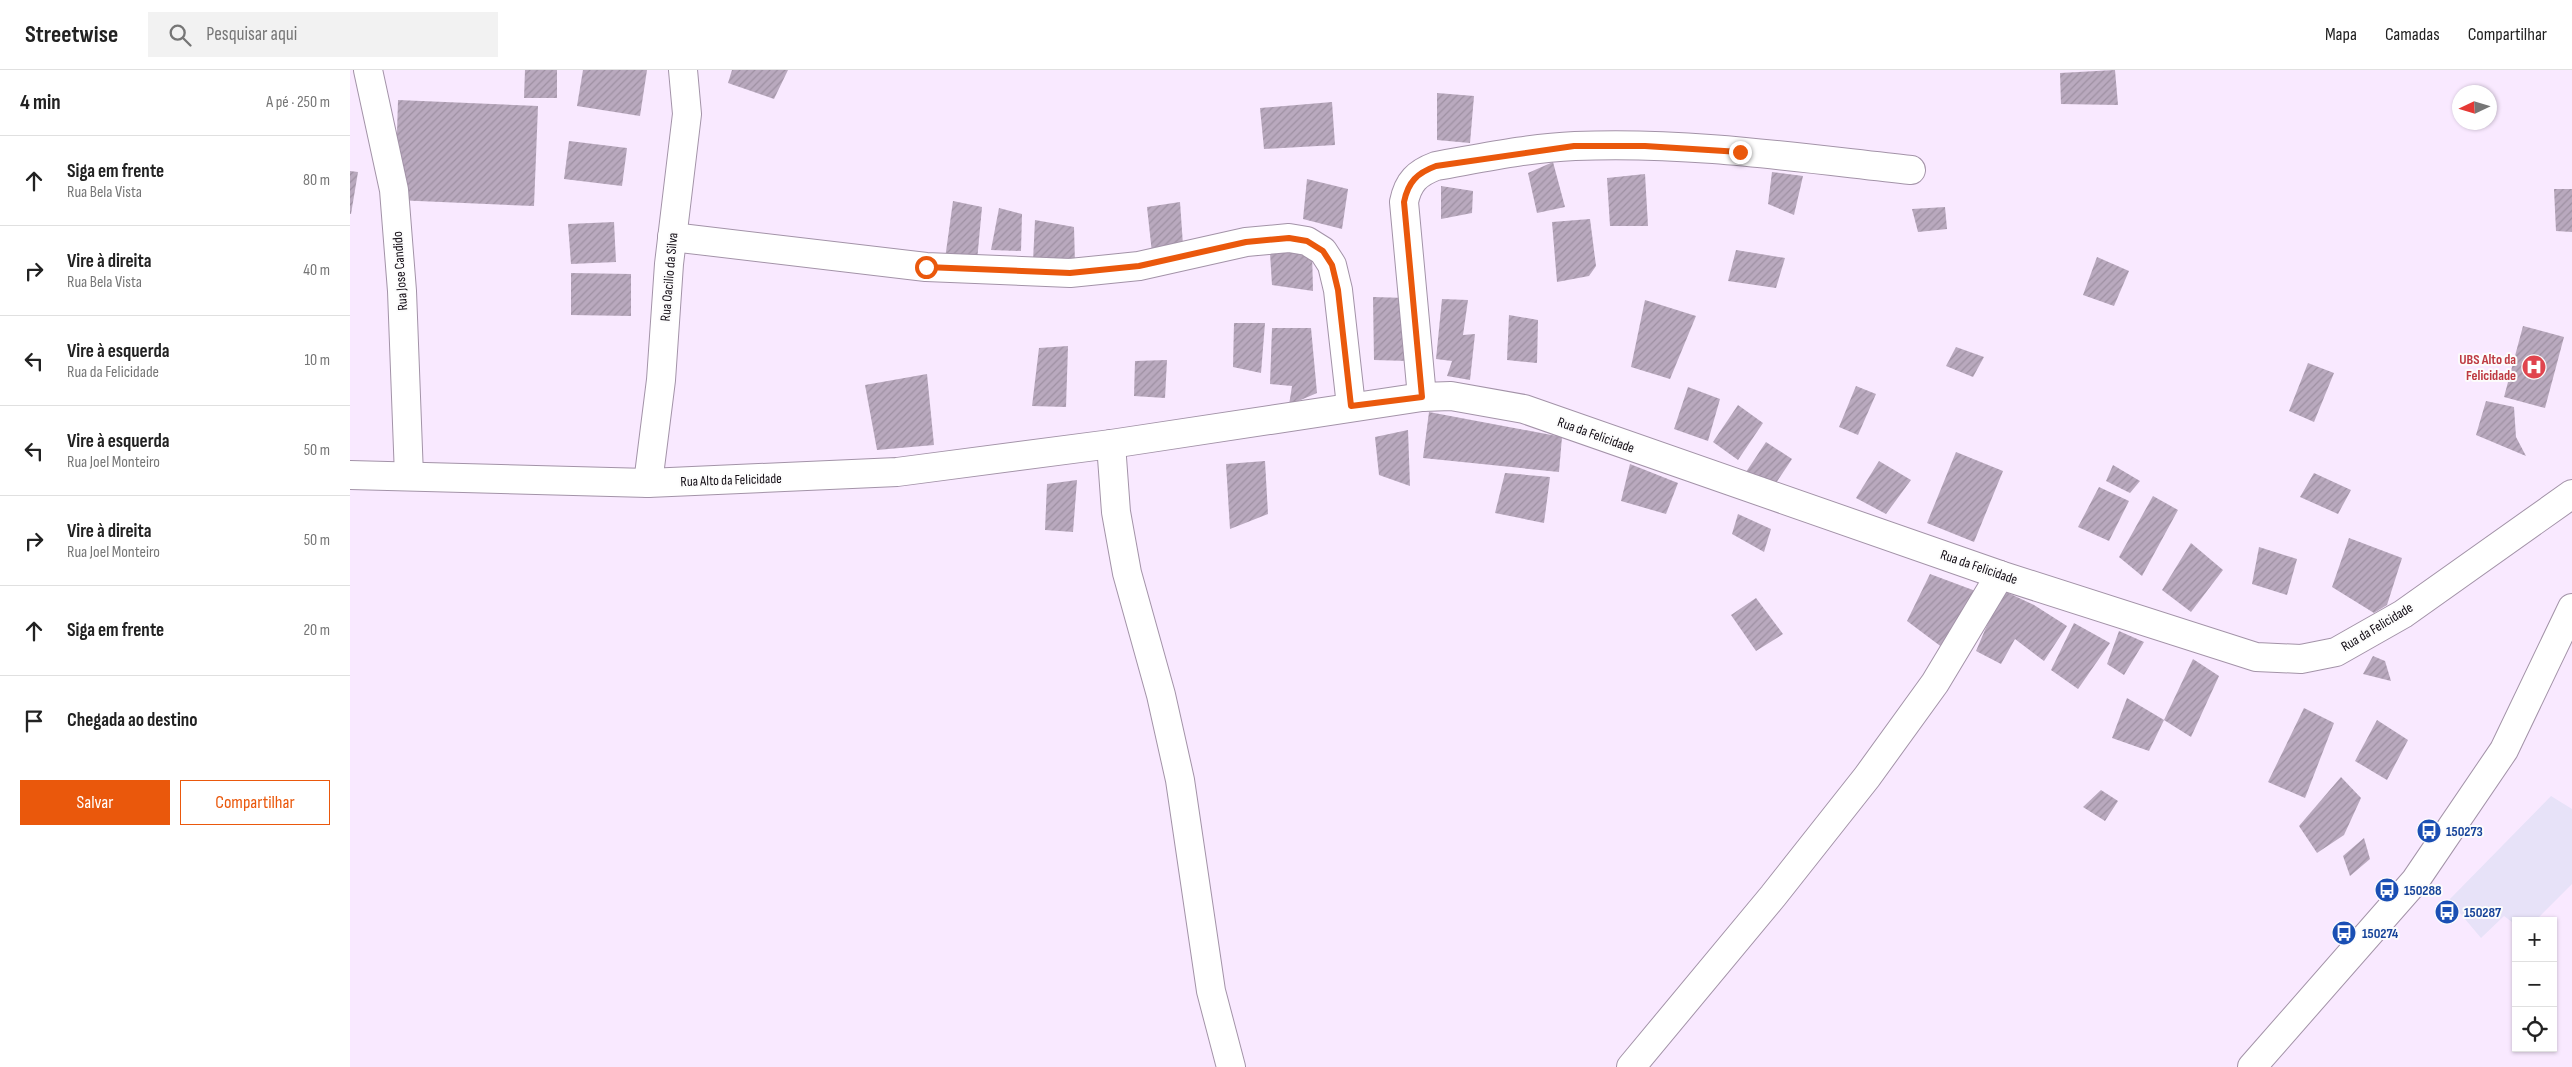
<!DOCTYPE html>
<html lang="pt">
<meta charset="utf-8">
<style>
:root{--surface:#fff;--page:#f2f2f2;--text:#222;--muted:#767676;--line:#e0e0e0;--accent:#ea580c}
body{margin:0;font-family:"Sofia Sans Condensed",sans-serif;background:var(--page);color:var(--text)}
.controls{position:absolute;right:15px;bottom:15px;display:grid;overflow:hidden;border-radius:0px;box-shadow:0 1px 4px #0004}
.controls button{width:45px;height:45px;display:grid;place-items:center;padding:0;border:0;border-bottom:1px solid var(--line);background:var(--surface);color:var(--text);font:25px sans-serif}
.compass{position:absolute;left:2102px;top:15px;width:45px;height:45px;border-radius:50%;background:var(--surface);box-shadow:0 1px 4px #0004;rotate:266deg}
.stop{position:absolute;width:15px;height:15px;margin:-11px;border:4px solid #ea580c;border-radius:50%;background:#fff}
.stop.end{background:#ea580c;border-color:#fff;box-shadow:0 1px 5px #0008}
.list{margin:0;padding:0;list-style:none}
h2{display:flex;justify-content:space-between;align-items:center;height:65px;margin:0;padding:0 20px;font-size:21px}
h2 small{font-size:16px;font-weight:400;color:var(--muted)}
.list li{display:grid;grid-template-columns:32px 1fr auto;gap:15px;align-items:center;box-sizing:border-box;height:90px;padding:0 20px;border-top:1px solid var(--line)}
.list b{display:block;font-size:19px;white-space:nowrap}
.list p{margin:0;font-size:16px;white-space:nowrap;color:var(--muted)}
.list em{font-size:16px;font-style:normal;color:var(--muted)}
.actions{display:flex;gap:10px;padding:15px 20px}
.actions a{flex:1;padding:11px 0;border:1px solid var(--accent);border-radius:0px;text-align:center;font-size:18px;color:var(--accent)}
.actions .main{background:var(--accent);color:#fff}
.icon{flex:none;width:28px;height:28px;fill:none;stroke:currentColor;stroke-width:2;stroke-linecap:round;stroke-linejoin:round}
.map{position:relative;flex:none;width:2222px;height:997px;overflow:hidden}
header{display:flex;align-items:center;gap:30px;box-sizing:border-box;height:70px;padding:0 25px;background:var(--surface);border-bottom:1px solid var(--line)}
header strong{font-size:24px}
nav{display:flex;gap:28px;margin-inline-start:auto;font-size:18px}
.search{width:350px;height:45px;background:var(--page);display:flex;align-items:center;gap:12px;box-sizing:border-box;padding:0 18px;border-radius:0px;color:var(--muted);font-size:19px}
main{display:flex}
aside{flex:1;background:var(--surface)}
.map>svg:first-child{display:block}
</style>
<header>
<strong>Streetwise</strong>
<div class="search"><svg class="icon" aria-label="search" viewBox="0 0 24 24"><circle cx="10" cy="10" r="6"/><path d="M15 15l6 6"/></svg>Pesquisar aqui</div>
<nav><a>Mapa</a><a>Camadas</a><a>Compartilhar</a></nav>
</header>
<main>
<aside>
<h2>4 min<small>A pé · 250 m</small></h2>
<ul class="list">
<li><svg class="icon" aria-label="ahead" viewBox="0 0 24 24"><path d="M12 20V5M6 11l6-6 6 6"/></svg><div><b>Siga em frente</b><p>Rua Bela Vista</p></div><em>80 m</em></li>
<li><svg class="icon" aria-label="right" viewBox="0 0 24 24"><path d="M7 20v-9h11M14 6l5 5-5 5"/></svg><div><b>Vire à direita</b><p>Rua Bela Vista</p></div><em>40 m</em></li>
<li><svg class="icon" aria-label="left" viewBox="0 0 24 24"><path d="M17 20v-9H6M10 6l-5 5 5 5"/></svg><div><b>Vire à esquerda</b><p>Rua da Felicidade</p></div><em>10 m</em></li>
<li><svg class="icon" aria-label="left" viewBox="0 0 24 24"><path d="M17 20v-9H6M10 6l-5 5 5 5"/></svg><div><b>Vire à esquerda</b><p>Rua Joel Monteiro</p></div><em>50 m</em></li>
<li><svg class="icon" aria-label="right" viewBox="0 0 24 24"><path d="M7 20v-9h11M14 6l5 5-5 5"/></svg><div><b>Vire à direita</b><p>Rua Joel Monteiro</p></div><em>50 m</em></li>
<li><svg class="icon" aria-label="ahead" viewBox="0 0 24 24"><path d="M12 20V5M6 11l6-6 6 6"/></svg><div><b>Siga em frente</b></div><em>20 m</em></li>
<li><svg class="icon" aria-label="arrive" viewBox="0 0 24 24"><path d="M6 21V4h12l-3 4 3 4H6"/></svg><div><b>Chegada ao destino</b></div></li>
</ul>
<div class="actions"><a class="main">Salvar</a><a>Compartilhar</a></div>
</aside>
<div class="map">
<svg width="2222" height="997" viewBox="0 0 2222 997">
<defs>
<pattern id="building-hatch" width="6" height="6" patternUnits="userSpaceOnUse" patternTransform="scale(1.25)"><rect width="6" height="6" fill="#b9a9be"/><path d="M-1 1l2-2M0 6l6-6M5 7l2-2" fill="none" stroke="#9e90a2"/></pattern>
</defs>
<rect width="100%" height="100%" fill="#f9e9ff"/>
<polygon fill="#e7e2f8" points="2201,726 2222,739 2222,814 2185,851 2166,851 2166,855 2154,846 2131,868 2099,830"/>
<g fill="url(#building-hatch)">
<polygon points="175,0 207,0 207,28 174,28"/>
<polygon points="233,0 297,0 290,46 227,36"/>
<polygon points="382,0 438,0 424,29 378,13"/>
<polygon points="1765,0 1768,35 1711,34 1710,3"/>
<polygon points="1087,23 1124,26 1120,73 1087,70"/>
<polygon points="48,30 188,36 184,136 45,130"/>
<polygon points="982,32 985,75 914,79 910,38"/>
<polygon points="219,71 277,78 272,116 214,109"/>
<polygon points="1203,92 1215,137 1187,143 1178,103"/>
<polygon points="0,101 8,102 1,144 0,144"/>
<polygon points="1422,102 1453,106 1444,145 1418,134"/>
<polygon points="1295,104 1298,156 1260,156 1257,108"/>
<polygon points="957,109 998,119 992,159 953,149"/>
<polygon points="1091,116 1123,121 1122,143 1091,149"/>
<polygon points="2204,119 2222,119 2222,162 2206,161"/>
<polygon points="603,131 632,137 627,191 595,189"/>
<polygon points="830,132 833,175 802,183 797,137"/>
<polygon points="1595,137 1597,159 1568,162 1562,139"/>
<polygon points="649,138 672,144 671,181 641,180"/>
<polygon points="1240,149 1246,196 1239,206 1207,212 1202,152"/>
<polygon points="685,150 724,157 725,193 683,191"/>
<polygon points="264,152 266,192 221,194 218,154"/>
<polygon points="1386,180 1435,188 1426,218 1378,211"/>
<polygon points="962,181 963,221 922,215 920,183"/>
<polygon points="1747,187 1779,201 1764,236 1733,225"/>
<polygon points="221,203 281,204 281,246 221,245"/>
<polygon points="1023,227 1057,228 1059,291 1024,290"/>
<polygon points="1092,229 1118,230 1113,265 1125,264 1120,310 1097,306 1102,291 1086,289"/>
<polygon points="1295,230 1346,246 1320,309 1281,297"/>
<polygon points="1159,245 1188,250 1187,293 1157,290"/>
<polygon points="884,253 915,253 911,303 883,297"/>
<polygon points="2173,256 2214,267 2195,338 2154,327"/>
<polygon points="922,258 961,258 967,323 939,335 942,316 920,314"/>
<polygon points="718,276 716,337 682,336 689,278"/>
<polygon points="1606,277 1634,287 1623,307 1596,296"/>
<polygon points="817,290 815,328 784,326 785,291"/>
<polygon points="1958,293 1984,303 1964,352 1939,341"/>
<polygon points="577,304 584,375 527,380 515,315"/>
<polygon points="1506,316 1526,324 1508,365 1489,357"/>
<polygon points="1338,317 1370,329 1358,371 1324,359"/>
<polygon points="2136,331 2164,337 2166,367 2176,386 2126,365"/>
<polygon points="1388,335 1413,353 1388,390 1363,372"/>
<polygon points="1079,342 1212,367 1209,402 1073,388"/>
<polygon points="1058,360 1060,416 1029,405 1025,367"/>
<polygon points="1416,372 1442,389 1422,419 1396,402"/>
<polygon points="1606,382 1653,401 1624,472 1577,453"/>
<polygon points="915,391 918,444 880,459 876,394"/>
<polygon points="1529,391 1561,410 1536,444 1506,428"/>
<polygon points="1280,394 1328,413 1316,444 1271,431"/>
<polygon points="1763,395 1790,411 1780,423 1756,411"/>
<polygon points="1155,403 1200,407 1194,453 1145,443"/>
<polygon points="1964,403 2001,420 1988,444 1950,427"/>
<polygon points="727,410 723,462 695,460 697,414"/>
<polygon points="1749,417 1779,431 1759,471 1728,457"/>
<polygon points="1803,426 1828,440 1792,506 1769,487"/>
<polygon points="1388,444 1421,459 1414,482 1382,464"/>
<polygon points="1999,468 2052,488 2037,535 2024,543 1982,517"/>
<polygon points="1841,473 1873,500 1841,542 1812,520"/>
<polygon points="1909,477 1947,489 1937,525 1902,514"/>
<polygon points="1580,504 1631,523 1597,581 1557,551"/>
<polygon points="1652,520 1684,535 1717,556 1694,591 1665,569 1651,594 1626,581"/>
<polygon points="1406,528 1433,564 1406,581 1381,545"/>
<polygon points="1724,553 1760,573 1728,619 1701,600"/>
<polygon points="1769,561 1794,572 1774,605 1757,594"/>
<polygon points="2023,586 2035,591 2041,611 2013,604"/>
<polygon points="1843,589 1869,606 1841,667 1814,650"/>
<polygon points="1777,628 1814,650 1799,681 1762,668"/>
<polygon points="1954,638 1984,653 1955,728 1918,712"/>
<polygon points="2027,650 2058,670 2037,710 2005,691"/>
<polygon points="1991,707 2011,728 1994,765 1967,783 1949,756"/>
<polygon points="1751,720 1768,731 1755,751 1733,737"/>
<polygon points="2014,768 2020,789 2000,806 1993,786"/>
</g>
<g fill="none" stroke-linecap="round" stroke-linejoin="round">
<defs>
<g id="minor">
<polyline points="18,0 44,120 52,221 59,406"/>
<polyline points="322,167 576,197 720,203 789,196 896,172 939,168 957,171 973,181 982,195 988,220 1001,336"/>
<path d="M1072,327l-18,-195c4,-20 13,-29 32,-36 46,-8 92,-18 139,-20 112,-5 225,12 336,24"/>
<polyline points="761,374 766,442 777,503 811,625 830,710 861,921 881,997"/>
<polyline points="0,405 298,413 547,402 761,374 1072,327 1101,326 1174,339 1650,505 1906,587 1951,589 1986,582 2053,544 2222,424"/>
<polyline points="298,413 311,310 319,194 337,44 333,0"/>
<polyline points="1281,997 1423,826 1517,707 1585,613 1650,505"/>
</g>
<polyline id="primary" points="1902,997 2065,811 2154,680 2222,538"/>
</defs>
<use href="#minor" stroke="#a393a8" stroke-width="30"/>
<use href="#primary" stroke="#a393a8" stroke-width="30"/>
<use href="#minor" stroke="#fff" stroke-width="28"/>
<use href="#primary" stroke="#fff" stroke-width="28"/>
</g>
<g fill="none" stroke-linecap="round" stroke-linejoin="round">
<path stroke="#ea580c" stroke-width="6" d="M576,197l144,6 69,-7 107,-24 43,-4 18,3 16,10 9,14 6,25 13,116 71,-9 -18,-195c4,-20 13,-29 32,-36l138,-20h71l95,6"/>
</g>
<defs>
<symbol id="hospital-disc" viewBox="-11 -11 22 22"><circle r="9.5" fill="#e0444e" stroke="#fcfcfc"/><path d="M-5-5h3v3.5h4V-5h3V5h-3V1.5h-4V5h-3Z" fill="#fff"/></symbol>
<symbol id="bus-disc" viewBox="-11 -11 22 22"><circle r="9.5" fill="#1a4fb4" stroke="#fcfcfc"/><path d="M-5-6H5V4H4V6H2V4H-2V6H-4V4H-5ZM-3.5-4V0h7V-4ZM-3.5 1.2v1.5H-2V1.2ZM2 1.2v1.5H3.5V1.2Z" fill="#fff"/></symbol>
</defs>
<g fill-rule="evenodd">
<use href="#hospital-disc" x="2170" y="283" width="28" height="28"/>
<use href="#bus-disc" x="2065" y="747" width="28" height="28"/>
<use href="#bus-disc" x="2023" y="806" width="28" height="28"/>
<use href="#bus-disc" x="2083" y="828" width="28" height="28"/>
<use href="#bus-disc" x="1980" y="849" width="28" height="28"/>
</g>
<g text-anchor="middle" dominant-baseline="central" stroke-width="4" stroke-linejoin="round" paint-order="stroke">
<g font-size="14" fill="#110b13" stroke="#fcfcfc">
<text transform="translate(50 201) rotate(-94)">Rua Jose Candido</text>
<text transform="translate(319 207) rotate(-85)">Rua Oacilio da Silva</text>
<text transform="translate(1246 365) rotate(20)">Rua da Felicidade</text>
<text transform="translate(381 410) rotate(-2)">Rua Alto da Felicidade</text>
<text transform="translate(1629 497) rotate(19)">Rua da Felicidade</text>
<text transform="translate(2027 557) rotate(-31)">Rua da Felicidade</text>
</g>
<g font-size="14" font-weight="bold" fill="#be3a42" stroke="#fcfcfc" text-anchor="end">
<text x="2166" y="289">UBS Alto da<tspan x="2166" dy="16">Felicidade</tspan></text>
</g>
<g font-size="14" font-weight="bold" fill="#164399" stroke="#fcfcfc" text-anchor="start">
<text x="2096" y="761">150273</text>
<text x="2054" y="820">150288</text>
<text x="2114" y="842">150287</text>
<text x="2012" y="863">150274</text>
</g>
</g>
</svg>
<div class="controls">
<button>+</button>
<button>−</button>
<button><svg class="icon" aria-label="locate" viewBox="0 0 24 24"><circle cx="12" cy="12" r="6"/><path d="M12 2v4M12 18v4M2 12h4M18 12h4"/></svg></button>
</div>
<svg class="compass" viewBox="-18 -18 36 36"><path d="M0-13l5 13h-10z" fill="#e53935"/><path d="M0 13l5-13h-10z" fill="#767676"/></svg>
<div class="stop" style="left:576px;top:197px"></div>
<div class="stop end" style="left:1390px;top:82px"></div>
</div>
</main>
